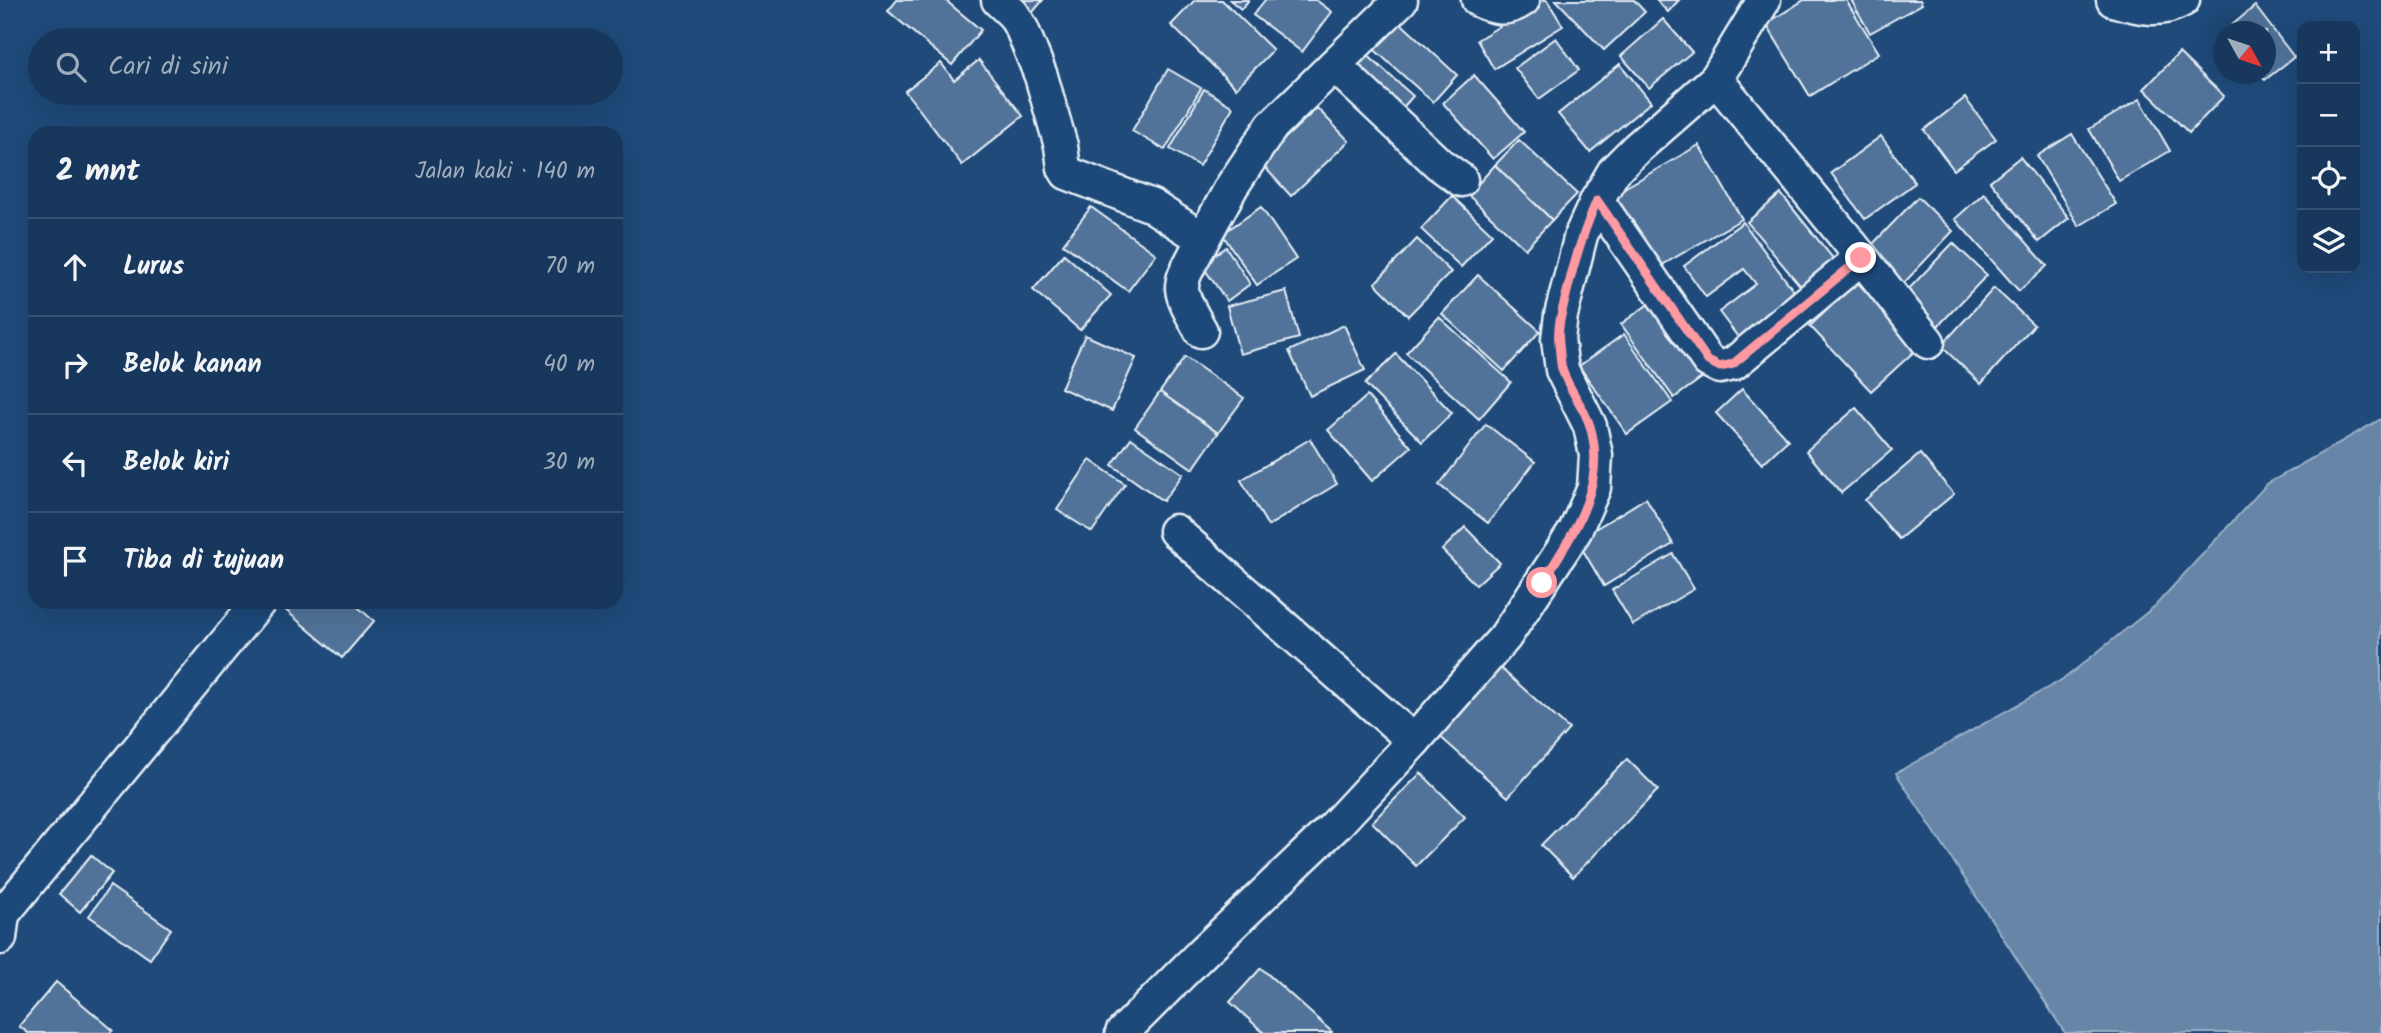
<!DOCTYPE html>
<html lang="id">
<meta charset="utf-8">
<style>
:root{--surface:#17385c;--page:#203f62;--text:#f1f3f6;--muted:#9eacbb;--line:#365272}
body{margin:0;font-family:Kalam,sans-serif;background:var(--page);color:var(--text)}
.controls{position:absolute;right:21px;top:21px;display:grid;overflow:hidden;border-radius:14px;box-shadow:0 7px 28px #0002}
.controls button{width:63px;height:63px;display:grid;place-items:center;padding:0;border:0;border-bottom:2px solid var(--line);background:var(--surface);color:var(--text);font:35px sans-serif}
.compass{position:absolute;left:2213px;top:21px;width:63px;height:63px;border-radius:50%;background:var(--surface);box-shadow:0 7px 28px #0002;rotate:130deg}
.stop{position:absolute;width:21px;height:21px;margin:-16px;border:5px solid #ff9aa2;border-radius:50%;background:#fff}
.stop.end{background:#ff9aa2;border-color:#fff;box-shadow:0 2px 7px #0008}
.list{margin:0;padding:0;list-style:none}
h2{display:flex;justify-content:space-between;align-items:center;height:91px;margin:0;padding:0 28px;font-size:30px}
h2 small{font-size:23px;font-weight:400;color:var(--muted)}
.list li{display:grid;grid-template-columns:46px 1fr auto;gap:21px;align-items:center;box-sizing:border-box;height:98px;padding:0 28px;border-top:2px solid var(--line)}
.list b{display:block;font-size:26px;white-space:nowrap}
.list em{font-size:23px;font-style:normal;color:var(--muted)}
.icon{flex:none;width:38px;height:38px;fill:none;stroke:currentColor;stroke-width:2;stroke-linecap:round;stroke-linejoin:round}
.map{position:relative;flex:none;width:2381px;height:1033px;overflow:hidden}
.search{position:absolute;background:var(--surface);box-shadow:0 7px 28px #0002;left:28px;top:28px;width:595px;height:77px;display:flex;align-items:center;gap:18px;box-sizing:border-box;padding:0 24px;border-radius:38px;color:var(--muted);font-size:26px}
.panel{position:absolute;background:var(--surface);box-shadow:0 7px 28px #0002;left:28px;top:126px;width:595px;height:483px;border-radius:21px}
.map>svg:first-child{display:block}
</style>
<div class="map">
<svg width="2381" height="1033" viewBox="0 0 2381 1033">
<rect width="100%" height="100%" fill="#1f4a7a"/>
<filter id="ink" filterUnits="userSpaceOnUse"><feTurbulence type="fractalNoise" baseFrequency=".0143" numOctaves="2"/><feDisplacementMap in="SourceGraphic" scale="14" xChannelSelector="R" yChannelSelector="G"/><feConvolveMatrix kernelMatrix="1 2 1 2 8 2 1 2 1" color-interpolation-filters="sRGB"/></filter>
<g filter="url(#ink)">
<polygon fill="#6685a7" stroke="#9ab0c7" stroke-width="2" points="2381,419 2381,1033 2065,1033 1896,773 2065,678 2155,606 2267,484"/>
<g fill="#517399" stroke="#e8f1f8" stroke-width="2">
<polygon points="897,0 945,0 981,30 952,65 888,11"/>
<polygon points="1018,0 1043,0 1033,12"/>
<polygon points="1195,0 1222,0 1273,50 1236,88 1171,25"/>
<polygon points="1230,0 1249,0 1241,9"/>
<polygon points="1265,0 1316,0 1332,12 1302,52 1253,15"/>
<polygon points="1542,0 1547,0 1563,26 1494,69 1477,40"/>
<polygon points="1556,0 1634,0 1645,12 1604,50"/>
<polygon points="1656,0 1679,0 1668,12"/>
<polygon points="1804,0 1846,0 1879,53 1810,96 1766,24"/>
<polygon points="1851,0 1920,0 1922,4 1870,33"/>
<polygon points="2255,6 2294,57 2265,80 2259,74 2266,74 2266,32 2225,31"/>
<polygon points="1393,16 1457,75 1433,102 1368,44"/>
<polygon points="1663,19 1692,52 1649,88 1621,56"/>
<polygon points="1556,38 1579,70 1539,99 1515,68"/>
<polygon points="1365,53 1413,96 1399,112 1351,70"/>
<polygon points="2179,53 2224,96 2189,133 2144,89"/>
<polygon points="979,60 1023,116 962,165 905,91 941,63 954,80"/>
<polygon points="1620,64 1651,102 1590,152 1558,114"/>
<polygon points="1168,69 1201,88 1165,150 1132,131"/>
<polygon points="1474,75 1524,132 1493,159 1443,103"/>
<polygon points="1204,89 1233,107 1199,166 1170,149"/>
<polygon points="1965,98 1996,139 1954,170 1924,130"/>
<polygon points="2140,99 2170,151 2119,181 2089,129"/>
<polygon points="1317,108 1349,141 1291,196 1260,162"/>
<polygon points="2072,134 2116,204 2079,226 2037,156"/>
<polygon points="1881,136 1915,183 1865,219 1831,173"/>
<polygon points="1519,140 1577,194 1552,220 1495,165"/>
<polygon points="1699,145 1742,219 1650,272 1607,198"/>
<polygon points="2020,157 2069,218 2039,242 1990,181"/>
<polygon points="1495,165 1552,220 1525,249 1468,195"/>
<polygon points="1984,193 2047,266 2019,291 1955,219"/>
<polygon points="1781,194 1836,262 1803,289 1747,222"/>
<polygon points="1452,196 1492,234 1461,267 1421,229"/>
<polygon points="1918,197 1953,231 1902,285 1867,250"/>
<polygon points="1091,207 1156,254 1128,291 1063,244"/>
<polygon points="1261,207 1296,259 1257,285 1222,234"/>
<polygon points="1743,222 1799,298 1741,341 1719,312 1756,284 1744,269 1706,297 1684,266"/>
<polygon points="1417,239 1451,272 1408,316 1375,283"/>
<polygon points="1953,243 1987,275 1938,326 1904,294"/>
<polygon points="1226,247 1250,284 1227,301 1201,264"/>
<polygon points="1064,254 1111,295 1080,330 1033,290"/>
<polygon points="1478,275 1540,331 1504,371 1442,314"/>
<polygon points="1857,282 1918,348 1871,391 1810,326"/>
<polygon points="1994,288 2034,325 1981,384 1941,346"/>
<polygon points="1286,291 1299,338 1240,354 1227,306"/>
<polygon points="1650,303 1703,377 1674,398 1621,324"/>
<polygon points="1439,317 1511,382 1479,419 1406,353"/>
<polygon points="1344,325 1365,370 1310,396 1289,351"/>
<polygon points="1624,334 1672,402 1627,434 1579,366"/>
<polygon points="1085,335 1136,358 1112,411 1061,388"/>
<polygon points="1396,354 1452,413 1422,442 1365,384"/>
<polygon points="1185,357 1244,398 1218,433 1160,392"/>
<polygon points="1742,389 1788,440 1762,464 1716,413"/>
<polygon points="1160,392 1218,433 1193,469 1135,428"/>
<polygon points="1367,396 1411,447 1372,481 1328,430"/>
<polygon points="1856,408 1892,450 1841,493 1806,451"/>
<polygon points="1486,424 1535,462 1488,523 1439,485"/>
<polygon points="1131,438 1183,474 1163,501 1112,465"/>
<polygon points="1310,439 1337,484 1268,526 1241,480"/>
<polygon points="1920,454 1954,494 1899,539 1865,500"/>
<polygon points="1090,460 1125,484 1092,532 1057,510"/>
<polygon points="1646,498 1673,544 1604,586 1577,540"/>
<polygon points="1465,527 1500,563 1476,585 1442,550"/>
<polygon points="1673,554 1694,589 1633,625 1612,590"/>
<polygon points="276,602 352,602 374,621 342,658"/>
<polygon points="1497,665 1569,729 1508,797 1437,734"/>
<polygon points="1627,759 1658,790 1573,877 1541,845"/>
<polygon points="1421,773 1465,817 1416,866 1372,822"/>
<polygon points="91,855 112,873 80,912 59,894"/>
<polygon points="110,886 171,929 150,959 89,916"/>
<polygon points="1261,968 1332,1032 1331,1033 1264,1033 1230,1002"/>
<polygon points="56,982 113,1030 110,1033 28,1033 19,1026"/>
</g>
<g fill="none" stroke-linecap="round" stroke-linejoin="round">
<defs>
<g id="street">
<polyline points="998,0 1013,14 1022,29 1041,76 1061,146 1064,168 1067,173 1152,206 1203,239 1232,186 1272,126 1334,65 1439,164 1461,180"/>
<path d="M1478,0c17,9 29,11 45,0"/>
<path d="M2113,0c24,7 47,14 70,0"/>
<polyline points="1334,65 1401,0"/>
<polyline points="1716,79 1847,239 1928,342"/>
<polyline points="1597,200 1708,361 1720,367 1733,364 1861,258"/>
<path d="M1201,331c-28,-49 -23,-43 2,-92"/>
<polyline points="1175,531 1414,741"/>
<polyline points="0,938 3,914 259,602"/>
<polyline points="1122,1033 1201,954 1334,827 1414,741 1505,637 1575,531 1594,488 1596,455 1590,426 1562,370 1558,339 1561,315 1581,235 1597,200 1614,171 1636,149 1716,79 1764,0"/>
</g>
</defs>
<use href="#street" stroke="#e8f1f8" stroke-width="37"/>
<use href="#street" stroke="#1f4a7a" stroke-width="32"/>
</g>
</g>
<g fill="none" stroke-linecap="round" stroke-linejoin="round" filter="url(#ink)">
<path stroke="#ff9aa2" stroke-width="9" d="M1542,583c30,-48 66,-97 48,-157 -6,-20 -22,-37 -28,-57 -2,-8 -2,-18 -3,-26 -2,-16 3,-32 7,-47 8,-34 17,-64 31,-96l111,161 12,6 13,-3 128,-106"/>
</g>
</svg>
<div class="controls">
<button>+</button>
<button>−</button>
<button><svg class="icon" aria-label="locate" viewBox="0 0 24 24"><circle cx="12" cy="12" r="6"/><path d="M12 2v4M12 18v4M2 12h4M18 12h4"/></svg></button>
<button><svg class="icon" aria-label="layers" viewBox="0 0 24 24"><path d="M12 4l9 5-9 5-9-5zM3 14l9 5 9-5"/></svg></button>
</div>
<svg class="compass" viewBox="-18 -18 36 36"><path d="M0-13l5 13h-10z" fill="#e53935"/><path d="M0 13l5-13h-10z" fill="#9eacbb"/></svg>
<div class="stop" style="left:1542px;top:583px"></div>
<div class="stop end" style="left:1861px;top:258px"></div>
<div class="search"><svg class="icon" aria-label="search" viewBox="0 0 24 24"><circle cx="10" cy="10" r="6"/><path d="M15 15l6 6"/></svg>Cari di sini</div>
<section class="panel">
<h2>2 mnt<small>Jalan kaki · 140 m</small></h2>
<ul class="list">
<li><svg class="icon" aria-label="ahead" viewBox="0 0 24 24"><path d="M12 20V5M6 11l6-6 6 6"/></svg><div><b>Lurus</b></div><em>70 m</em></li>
<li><svg class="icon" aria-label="right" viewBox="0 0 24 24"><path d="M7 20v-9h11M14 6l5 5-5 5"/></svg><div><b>Belok kanan</b></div><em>40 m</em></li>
<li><svg class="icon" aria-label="left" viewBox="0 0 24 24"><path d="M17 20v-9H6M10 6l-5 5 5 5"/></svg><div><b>Belok kiri</b></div><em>30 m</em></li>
<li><svg class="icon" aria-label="arrive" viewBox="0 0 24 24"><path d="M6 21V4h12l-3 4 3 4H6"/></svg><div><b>Tiba di tujuan</b></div></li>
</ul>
</section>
</div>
